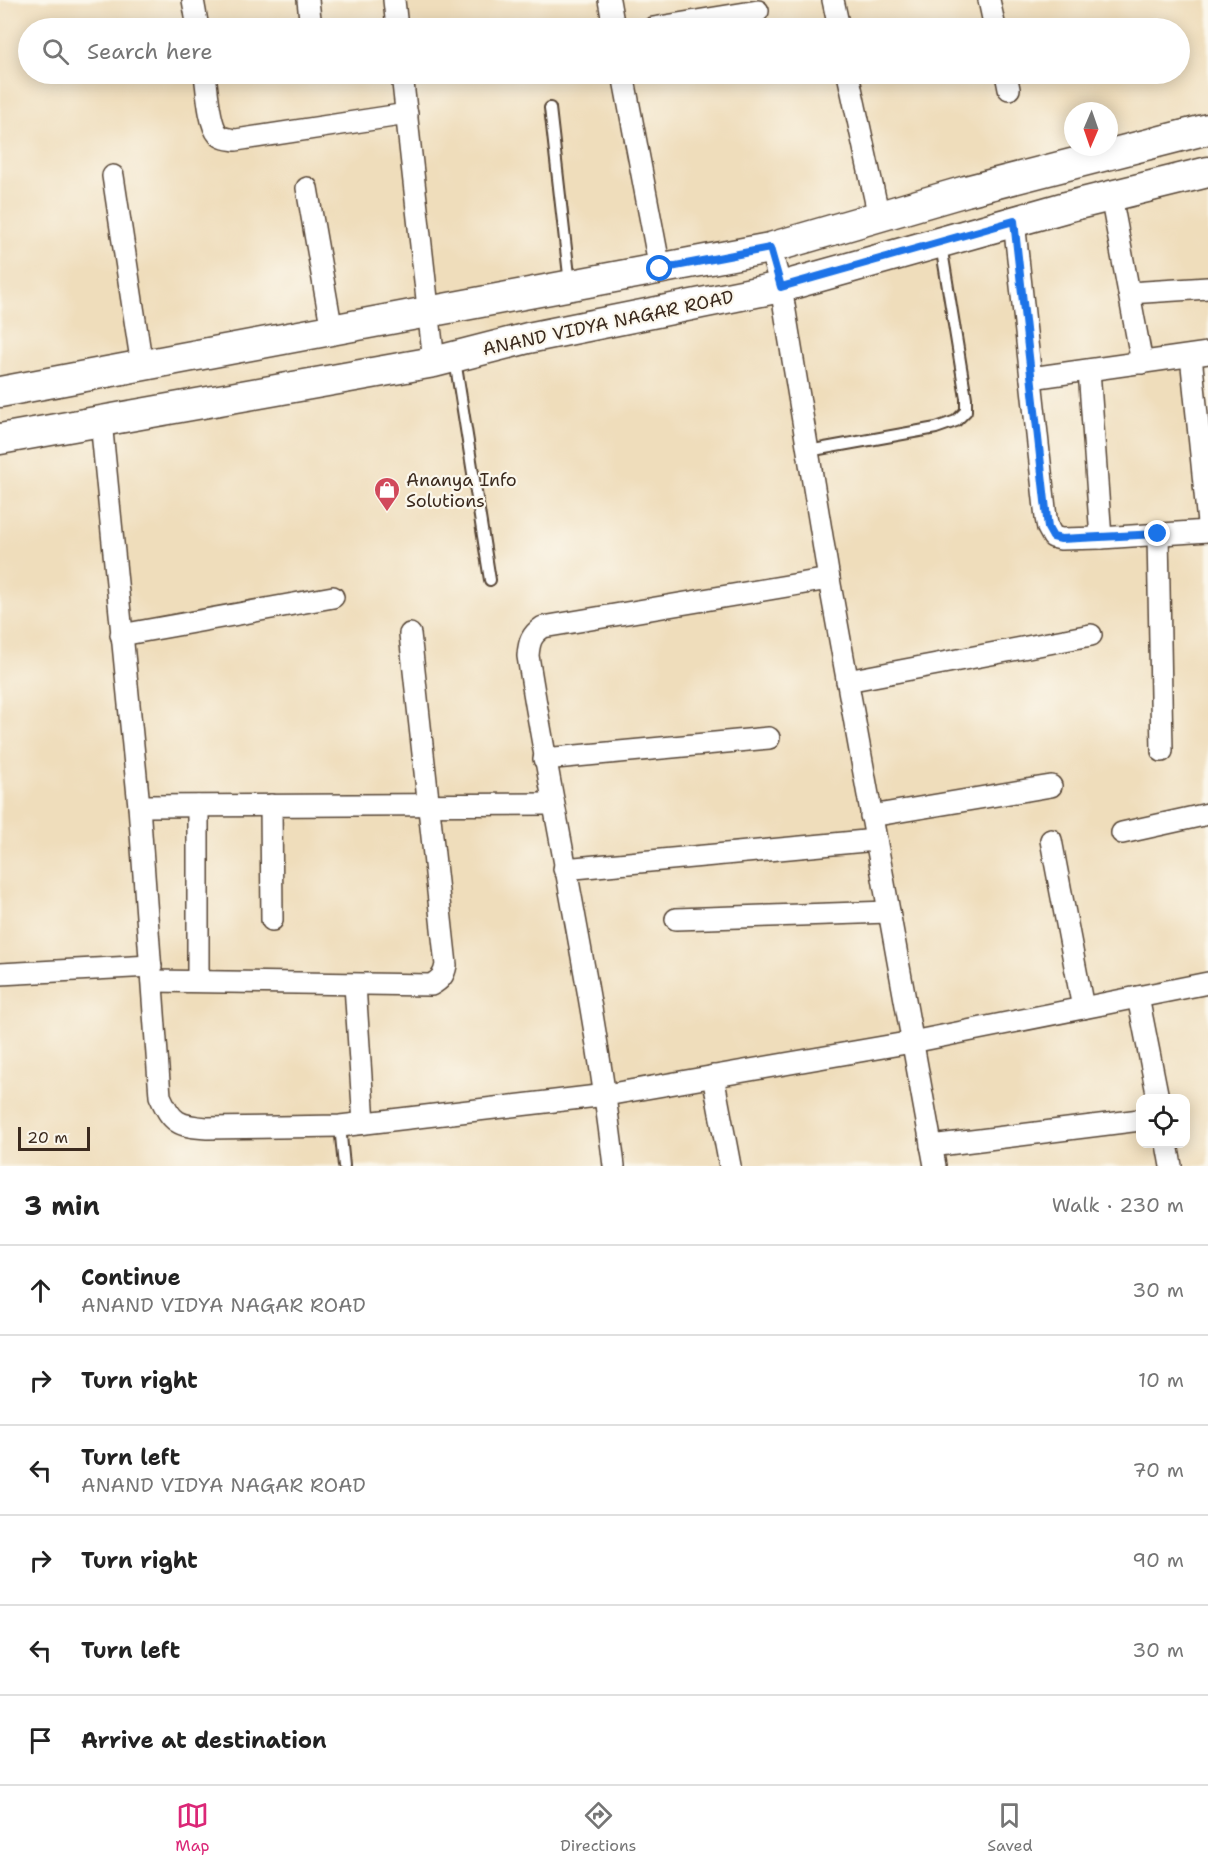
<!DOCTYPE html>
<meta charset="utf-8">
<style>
:root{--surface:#fff;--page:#f2f2f2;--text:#222;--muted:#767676;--line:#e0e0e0;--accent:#db2777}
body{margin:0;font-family:"Shantell Sans",sans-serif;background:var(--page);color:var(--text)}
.controls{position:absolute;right:18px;bottom:18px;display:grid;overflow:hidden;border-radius:12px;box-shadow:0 3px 15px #0003}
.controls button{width:54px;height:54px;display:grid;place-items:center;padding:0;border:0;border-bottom:2px solid var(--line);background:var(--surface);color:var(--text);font:30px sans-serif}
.compass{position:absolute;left:1064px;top:102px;width:54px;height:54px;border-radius:50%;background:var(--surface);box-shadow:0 3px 15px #0003;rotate:182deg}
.scale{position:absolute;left:18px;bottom:15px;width:72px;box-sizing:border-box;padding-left:6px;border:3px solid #3b2a1e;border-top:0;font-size:16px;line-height:21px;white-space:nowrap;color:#3b2a1e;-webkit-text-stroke:4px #fbf7ec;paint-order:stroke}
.stop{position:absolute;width:18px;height:18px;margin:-14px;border:4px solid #1a73e8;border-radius:50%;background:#fff}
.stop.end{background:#1a73e8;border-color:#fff;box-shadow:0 2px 6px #0008}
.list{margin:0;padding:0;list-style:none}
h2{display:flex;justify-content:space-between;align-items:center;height:78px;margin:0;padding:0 24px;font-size:26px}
h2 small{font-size:20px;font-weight:400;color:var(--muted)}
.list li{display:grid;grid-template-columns:39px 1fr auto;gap:18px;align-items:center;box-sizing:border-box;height:90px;padding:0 24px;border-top:2px solid var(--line)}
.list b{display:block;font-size:22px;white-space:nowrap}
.list p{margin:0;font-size:20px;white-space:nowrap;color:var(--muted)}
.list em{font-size:20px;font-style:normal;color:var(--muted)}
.icon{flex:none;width:33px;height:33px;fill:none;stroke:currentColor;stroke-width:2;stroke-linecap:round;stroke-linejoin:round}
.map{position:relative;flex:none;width:1208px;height:1166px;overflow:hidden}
.search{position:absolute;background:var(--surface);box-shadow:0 3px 15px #0003;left:18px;right:18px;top:18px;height:66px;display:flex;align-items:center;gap:15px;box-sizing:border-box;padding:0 21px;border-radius:33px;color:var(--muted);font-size:22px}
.sheet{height:618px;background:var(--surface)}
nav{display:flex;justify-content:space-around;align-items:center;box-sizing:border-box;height:84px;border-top:2px solid var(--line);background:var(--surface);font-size:16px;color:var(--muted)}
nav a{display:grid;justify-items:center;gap:3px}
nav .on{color:var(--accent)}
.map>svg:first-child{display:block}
</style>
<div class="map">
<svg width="1208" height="1166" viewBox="0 0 1208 1166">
<rect width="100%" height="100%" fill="#fbf7ec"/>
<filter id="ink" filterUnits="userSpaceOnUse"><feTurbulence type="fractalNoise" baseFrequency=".0167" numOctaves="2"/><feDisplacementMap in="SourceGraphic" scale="12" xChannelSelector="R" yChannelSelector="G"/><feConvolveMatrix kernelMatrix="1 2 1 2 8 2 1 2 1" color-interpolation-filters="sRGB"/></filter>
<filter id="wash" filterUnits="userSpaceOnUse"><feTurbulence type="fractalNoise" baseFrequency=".008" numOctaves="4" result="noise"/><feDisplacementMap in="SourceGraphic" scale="24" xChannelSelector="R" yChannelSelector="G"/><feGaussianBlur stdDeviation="1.35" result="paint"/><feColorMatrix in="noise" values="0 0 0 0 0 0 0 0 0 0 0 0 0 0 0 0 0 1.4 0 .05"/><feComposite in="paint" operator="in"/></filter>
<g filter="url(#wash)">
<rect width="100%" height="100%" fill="#efddbb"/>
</g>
<g filter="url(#ink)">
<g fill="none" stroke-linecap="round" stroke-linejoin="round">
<defs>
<g id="lane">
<polyline points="550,108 570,284"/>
<polyline points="455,360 490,580"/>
<polyline points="808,451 936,428 956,421 966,411 966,398 941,245"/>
<polyline points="340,1126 344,1166"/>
</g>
<g id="street">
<polyline points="193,0 198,28"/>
<polyline points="308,0 311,28"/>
<polyline points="394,0 397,28"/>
<polyline points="609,0 614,28"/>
<polyline points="833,0 839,28"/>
<polyline points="989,0 995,28"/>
<polyline points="653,28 758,11"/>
<path d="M205,74c2,14 4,50 13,60 5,5 11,5 18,6l171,-26"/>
<polyline points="402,74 434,362"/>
<polyline points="623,74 660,269"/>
<polyline points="848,74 879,217"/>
<polyline points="1006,74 1009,89"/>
<polyline points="113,176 142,366"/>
<polyline points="307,188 332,331"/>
<polyline points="1111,196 1142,363"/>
<polyline points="1014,221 1046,518 1048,528 1053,537 1061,539 1101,538 1208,531"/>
<polyline points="770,248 781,287 829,579 935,1166"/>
<polyline points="1129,293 1208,288"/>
<polyline points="1191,356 1208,523"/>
<polyline points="1089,370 1101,538"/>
<polyline points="1031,378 1208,353"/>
<path d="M101,421l38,385 21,290c12,27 18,30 47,32l133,-2 266,-31 306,-53 296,-59"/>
<polyline points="1158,534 1162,751"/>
<polyline points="121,635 333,597"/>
<polyline points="847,681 1091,635"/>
<polyline points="544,759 769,738"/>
<polyline points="271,805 272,920"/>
<polyline points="139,806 552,804"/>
<polyline points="198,806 198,981"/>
<polyline points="871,816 1051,786"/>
<polyline points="1122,833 1208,814"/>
<polyline points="1051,840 1083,1008"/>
<polyline points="564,869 876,840"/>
<polyline points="676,919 889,912"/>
<polyline points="0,974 151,966"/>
<path d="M152,981l279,4c9,-5 13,-9 15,-20l-36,-331"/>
<polyline points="355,985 364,1123"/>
<polyline points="1138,997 1158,1098"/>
<polyline points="713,1076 730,1166"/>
<polyline points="1167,1144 1171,1166"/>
<polyline points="931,1146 1140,1120"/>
<path d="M614,1166c-20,-171 -59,-340 -86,-510 1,-14 3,-21 15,-29l286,-48"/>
</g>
<g id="secondary">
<polyline points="0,392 770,248 966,191 1208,129"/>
<polyline points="0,439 434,362 528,338 781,287 1066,207 1208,172"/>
</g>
</defs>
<use href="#lane" stroke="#564536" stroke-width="14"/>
<use href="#street" stroke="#564536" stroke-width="24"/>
<use href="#secondary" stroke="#564536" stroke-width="33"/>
<use href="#lane" stroke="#fff" stroke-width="10"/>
<use href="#street" stroke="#fff" stroke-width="21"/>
<use href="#secondary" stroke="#fff" stroke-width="30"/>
</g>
</g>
<g fill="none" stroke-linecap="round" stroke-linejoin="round" filter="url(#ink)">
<polyline stroke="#1a73e8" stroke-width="8" points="660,269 770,248 781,287 1014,221 1048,528 1053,537 1061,539 1158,534"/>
</g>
<defs>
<symbol id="shop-pin" viewBox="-11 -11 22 30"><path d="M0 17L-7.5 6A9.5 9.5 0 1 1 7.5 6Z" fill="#d1495b" stroke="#fbf7ec"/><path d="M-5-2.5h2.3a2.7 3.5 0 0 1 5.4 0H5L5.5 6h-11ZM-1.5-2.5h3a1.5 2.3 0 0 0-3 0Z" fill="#fff"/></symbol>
</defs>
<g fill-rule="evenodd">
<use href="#shop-pin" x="372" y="475" width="30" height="40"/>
</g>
<g text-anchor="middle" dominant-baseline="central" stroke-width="4.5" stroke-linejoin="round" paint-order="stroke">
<g font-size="18" fill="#3b2a1e" stroke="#fbf7ec">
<text transform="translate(608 323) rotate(-12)">ANAND VIDYA NAGAR ROAD</text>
</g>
<g font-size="18" fill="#3b2a1e" stroke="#fbf7ec" text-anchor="start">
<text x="406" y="480">Ananya Info<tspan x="406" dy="21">Solutions</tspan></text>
</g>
</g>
</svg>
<div class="controls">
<button><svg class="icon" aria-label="locate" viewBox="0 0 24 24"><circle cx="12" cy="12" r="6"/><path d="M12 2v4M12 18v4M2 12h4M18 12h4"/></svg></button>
</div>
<svg class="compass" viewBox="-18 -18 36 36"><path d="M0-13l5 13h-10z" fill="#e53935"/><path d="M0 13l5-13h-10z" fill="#767676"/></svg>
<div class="scale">20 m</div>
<div class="stop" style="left:660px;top:269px"></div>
<div class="stop end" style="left:1158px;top:534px"></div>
<div class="search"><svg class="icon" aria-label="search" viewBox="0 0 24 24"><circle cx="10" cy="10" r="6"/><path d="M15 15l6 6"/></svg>Search here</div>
</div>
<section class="sheet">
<h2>3 min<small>Walk · 230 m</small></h2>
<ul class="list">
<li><svg class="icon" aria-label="ahead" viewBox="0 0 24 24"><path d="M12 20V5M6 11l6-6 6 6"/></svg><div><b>Continue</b><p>ANAND VIDYA NAGAR ROAD</p></div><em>30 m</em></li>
<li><svg class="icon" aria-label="right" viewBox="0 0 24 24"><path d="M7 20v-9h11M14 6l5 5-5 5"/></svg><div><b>Turn right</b></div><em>10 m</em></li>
<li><svg class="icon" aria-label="left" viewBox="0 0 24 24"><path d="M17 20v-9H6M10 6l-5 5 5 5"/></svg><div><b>Turn left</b><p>ANAND VIDYA NAGAR ROAD</p></div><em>70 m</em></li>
<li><svg class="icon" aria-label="right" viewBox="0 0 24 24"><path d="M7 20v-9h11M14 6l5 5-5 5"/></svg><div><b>Turn right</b></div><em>90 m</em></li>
<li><svg class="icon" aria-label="left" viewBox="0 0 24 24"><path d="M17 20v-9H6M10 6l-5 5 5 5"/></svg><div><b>Turn left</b></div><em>30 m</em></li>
<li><svg class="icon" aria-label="arrive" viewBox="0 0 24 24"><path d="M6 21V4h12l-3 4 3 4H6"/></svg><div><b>Arrive at destination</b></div></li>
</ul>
</section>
<nav>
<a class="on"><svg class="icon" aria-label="map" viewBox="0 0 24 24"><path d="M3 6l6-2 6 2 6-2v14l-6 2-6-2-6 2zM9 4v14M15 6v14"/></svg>Map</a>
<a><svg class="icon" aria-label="directions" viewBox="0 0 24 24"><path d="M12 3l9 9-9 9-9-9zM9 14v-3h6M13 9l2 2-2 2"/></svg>Directions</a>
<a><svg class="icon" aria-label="saved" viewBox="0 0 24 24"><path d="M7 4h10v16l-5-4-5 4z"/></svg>Saved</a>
</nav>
